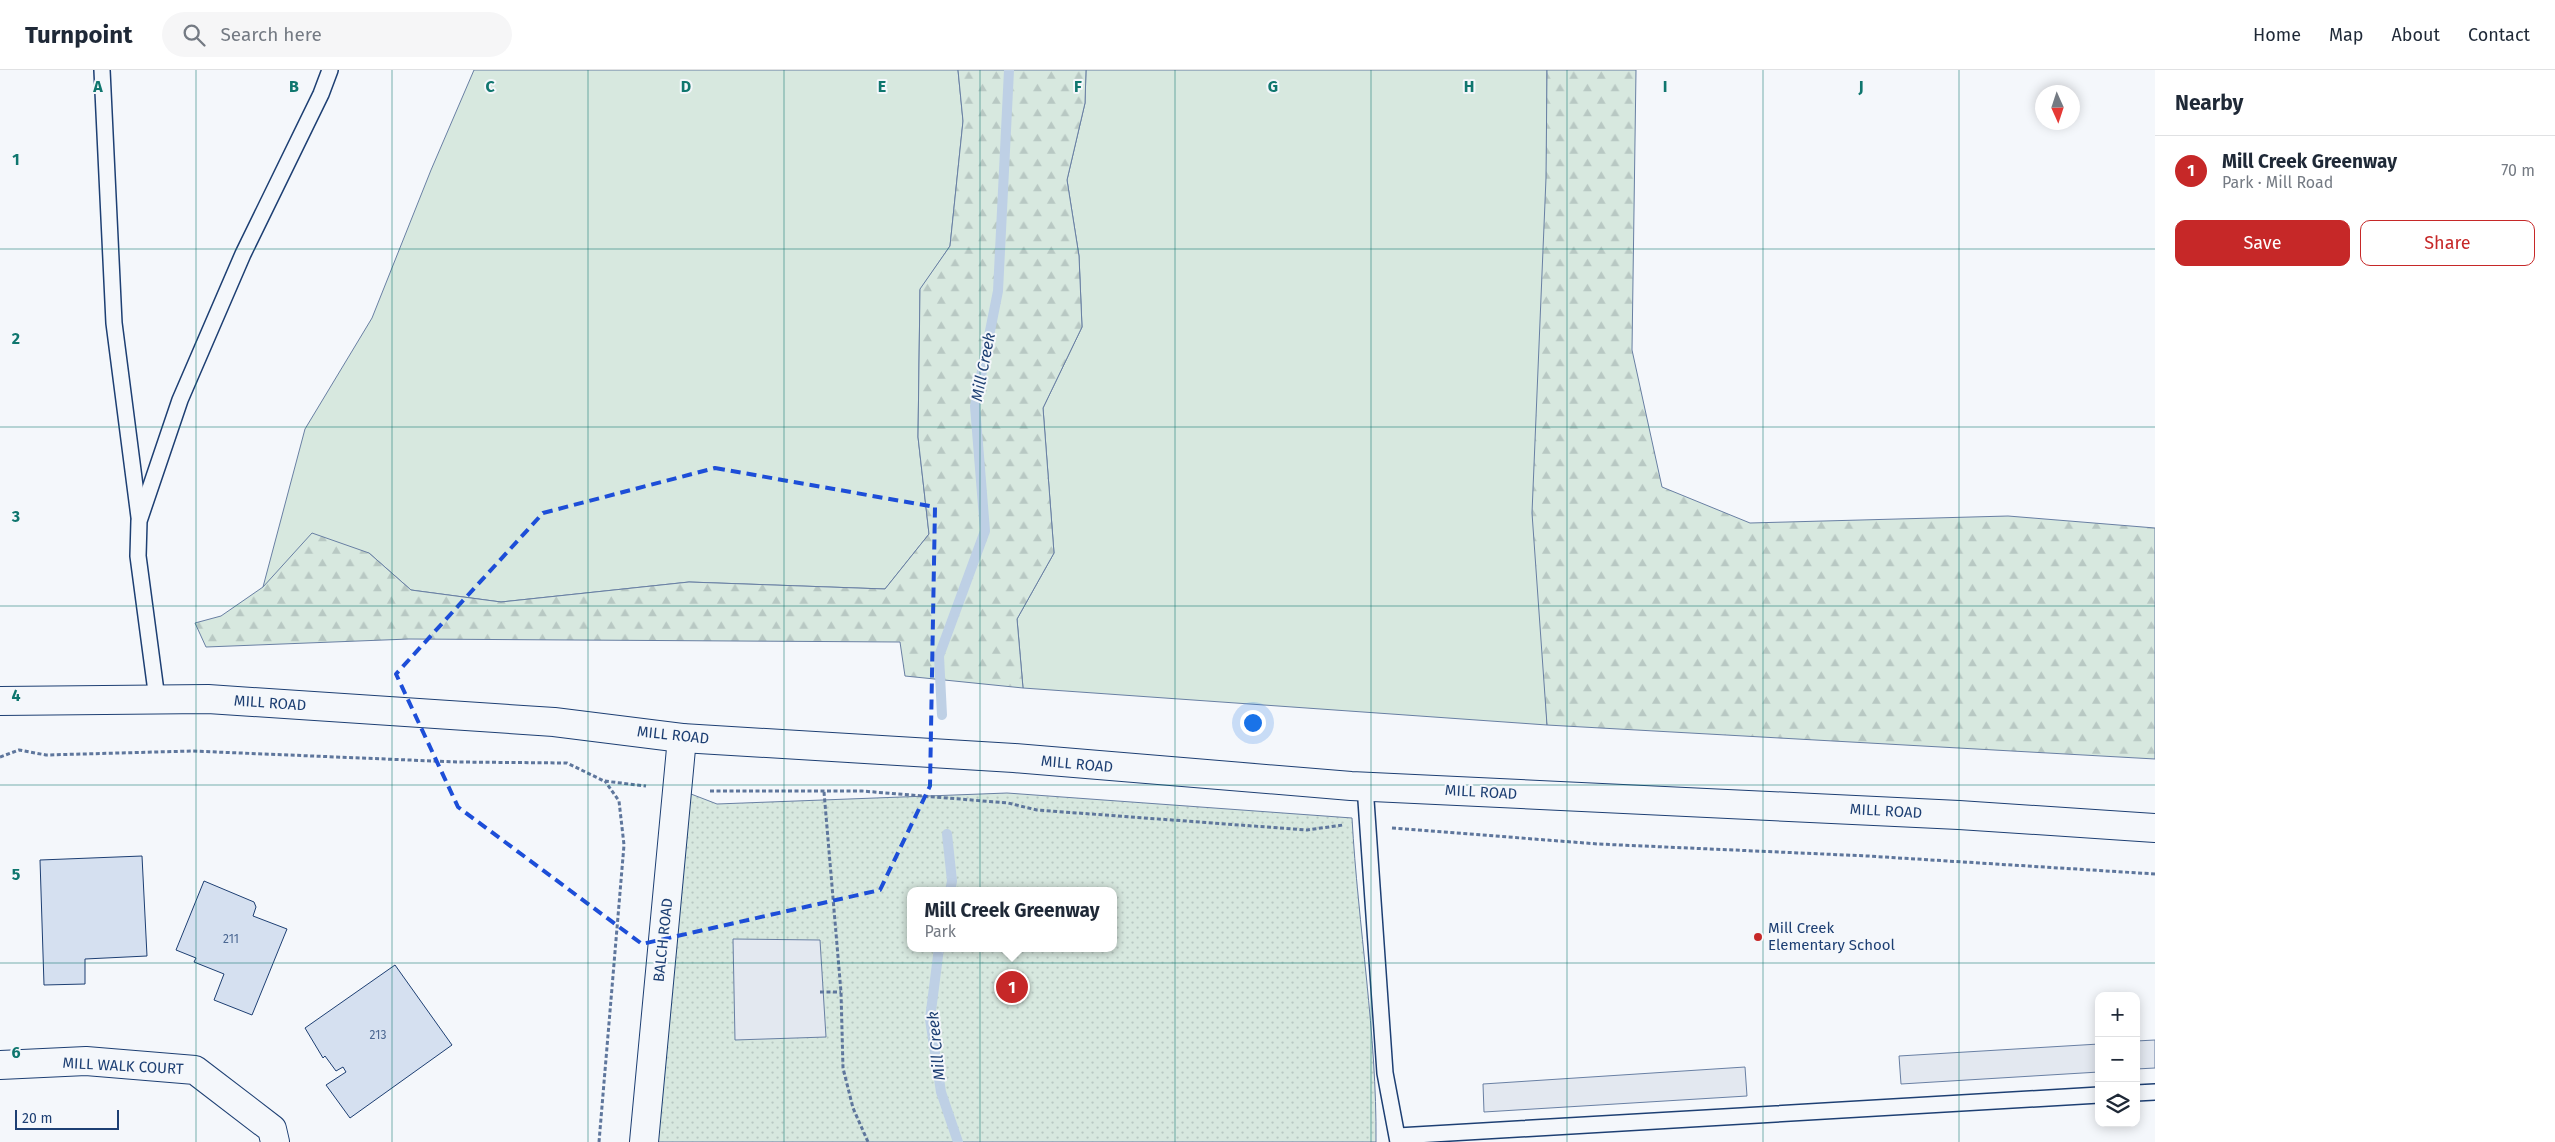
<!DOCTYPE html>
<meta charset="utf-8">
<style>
:root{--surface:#fff;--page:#f6f6f7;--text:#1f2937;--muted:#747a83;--line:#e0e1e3;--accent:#c62828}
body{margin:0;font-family:"Fira Sans",sans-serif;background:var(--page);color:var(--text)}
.controls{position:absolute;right:15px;bottom:15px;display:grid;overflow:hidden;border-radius:10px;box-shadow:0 2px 12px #0003}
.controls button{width:45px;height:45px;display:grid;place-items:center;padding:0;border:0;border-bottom:1px solid var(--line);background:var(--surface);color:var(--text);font:25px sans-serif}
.compass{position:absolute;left:2035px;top:15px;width:45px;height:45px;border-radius:50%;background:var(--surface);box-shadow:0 2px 12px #0003;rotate:177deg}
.scale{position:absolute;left:15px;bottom:12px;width:104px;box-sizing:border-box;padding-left:5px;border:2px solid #1d3f73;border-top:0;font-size:14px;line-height:18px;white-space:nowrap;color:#1d3f73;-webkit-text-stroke:4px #f4f7fb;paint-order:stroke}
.you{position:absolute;left:1252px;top:652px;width:18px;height:18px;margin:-12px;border:4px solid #fff;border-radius:50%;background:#1a73e8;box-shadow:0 0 0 8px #1a73e833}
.badge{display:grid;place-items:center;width:32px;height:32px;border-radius:50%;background:var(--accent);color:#fff;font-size:16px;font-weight:700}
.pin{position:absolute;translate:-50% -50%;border:2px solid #fff;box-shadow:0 1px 5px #0006}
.popup{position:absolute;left:907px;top:817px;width:210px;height:65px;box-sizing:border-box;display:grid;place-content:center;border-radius:10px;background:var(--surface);filter:drop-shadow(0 1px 4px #0005);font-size:16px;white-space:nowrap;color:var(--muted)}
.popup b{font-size:19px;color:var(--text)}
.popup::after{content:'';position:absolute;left:50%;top:100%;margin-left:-10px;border:10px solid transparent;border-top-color:var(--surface)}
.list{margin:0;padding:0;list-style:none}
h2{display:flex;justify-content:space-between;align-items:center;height:65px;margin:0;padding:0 20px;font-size:21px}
h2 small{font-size:16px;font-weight:400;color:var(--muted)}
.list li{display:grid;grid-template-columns:32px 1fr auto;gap:15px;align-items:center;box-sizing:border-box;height:70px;padding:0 20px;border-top:1px solid var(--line)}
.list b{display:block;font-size:19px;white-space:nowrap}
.list p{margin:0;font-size:16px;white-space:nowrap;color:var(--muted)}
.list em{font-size:16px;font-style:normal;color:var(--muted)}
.actions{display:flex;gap:10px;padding:15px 20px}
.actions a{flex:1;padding:11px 0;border:1px solid var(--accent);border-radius:10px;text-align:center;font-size:18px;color:var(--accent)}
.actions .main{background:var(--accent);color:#fff}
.icon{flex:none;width:28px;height:28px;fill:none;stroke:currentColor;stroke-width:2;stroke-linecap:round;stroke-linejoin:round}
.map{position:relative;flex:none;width:2155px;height:1072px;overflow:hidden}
header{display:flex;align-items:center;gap:30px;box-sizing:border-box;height:70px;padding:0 25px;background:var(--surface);border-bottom:1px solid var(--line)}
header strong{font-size:24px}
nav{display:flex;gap:28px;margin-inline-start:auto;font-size:18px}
.search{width:350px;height:45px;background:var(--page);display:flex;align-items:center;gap:12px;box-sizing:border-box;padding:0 18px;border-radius:28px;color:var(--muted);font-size:19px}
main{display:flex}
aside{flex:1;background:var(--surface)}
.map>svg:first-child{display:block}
</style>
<header>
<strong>Turnpoint</strong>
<div class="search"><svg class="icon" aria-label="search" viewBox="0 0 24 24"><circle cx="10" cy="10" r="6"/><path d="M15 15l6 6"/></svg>Search here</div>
<nav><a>Home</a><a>Map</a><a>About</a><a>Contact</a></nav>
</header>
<main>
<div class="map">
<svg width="2155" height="1072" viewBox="0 0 2155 1072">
<defs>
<pattern id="forest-firs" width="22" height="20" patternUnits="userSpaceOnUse" patternTransform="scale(1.25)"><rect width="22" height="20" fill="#d7e8df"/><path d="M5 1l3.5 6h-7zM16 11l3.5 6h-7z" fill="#b8c8c3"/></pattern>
<pattern id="park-dots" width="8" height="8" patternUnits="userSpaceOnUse" patternTransform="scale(1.25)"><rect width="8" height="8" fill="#d7e8df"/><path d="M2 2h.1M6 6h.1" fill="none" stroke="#b8c8c3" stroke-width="1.8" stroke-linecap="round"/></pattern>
</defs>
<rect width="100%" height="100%" fill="#f4f7fb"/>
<g fill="#d7e8df" stroke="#687fa3">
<polygon points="474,0 958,0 963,51 950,176 920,220 918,367 929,464 885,519 689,512 501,532 411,520 369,483 263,517 305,359 372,248 431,100"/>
<polygon points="1086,0 1547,0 1544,595 1547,655 1023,618 1017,549 1054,483 1043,338 1082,257 1079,186 1067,110 1085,33"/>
</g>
<g fill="url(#forest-firs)" stroke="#687fa3">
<polygon points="958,0 1086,0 1085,33 1067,110 1079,186 1082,257 1043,338 1054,483 1017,549 1023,618 905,606 900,572 409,569 206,577 195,553 221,546 263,517 312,463 369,483 411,520 501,532 689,512 885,519 929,464 918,367 920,219 950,176 963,51"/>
<polygon points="1547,0 1636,0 1632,280 1662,417 1750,453 2008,446 2155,458 2155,689 1547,655 1532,443 1546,108"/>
</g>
<path fill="url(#park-dots)" stroke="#687fa3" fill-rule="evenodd" d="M678,719l39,15 290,-11 345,25c6,108 25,216 24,324h-732zM911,821h202v57h-202z"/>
<g fill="#e3e8f0" stroke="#687fa3">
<polygon points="733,869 820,870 826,967 735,970"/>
<polygon points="2155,970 2155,998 2136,999 2136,971"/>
<polygon points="2099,974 2099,1002 1901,1014 1899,986"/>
<polygon points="1745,997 1747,1026 1484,1042 1483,1014"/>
</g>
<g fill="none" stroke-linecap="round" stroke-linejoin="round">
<g stroke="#bed0e5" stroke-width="10">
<polyline points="942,645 939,586 985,461 975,336 998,221 1009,0"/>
<polyline points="947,764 952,811 950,821"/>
<polyline points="939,878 930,949 941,1022 958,1072"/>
</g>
</g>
<g fill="#d5e0f0" stroke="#1d3f73">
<polygon points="142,786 147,886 85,889 85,914 44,915 40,790"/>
<polygon points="204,811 254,832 256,837 253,846 287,859 252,945 214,930 224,904 194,892 196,888 176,880"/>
<polygon points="395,895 452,975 350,1048 326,1015 346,1002 343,997 336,1001 325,986 323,988 305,958"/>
</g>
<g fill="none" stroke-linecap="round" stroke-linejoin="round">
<defs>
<g id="service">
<polyline points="102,0 114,253 139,447"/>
<polyline points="157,629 138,486 139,451 180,330 243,184 321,24 330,0"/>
<polyline points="1365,716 1385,1003 1398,1072"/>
<polyline points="2136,1023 2155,1022"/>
<polyline points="1398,1066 2099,1025"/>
</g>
<polyline id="minor" points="0,995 86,991 195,1000 272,1059 275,1072"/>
<g id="tertiary">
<polyline points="0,631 208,629 554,652 682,668 1014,688 1351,716 1959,745 2155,758"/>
<polyline points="644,1072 682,668"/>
</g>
</defs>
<use href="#service" stroke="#1d3f73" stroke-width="18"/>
<use href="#minor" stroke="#1d3f73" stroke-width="30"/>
<use href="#tertiary" stroke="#1d3f73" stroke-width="30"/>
<g stroke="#5e769c" stroke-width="3" stroke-dasharray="4 2.5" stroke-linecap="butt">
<polyline points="0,687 19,680 46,685 192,681 457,692 567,693 604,711 646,716"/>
<polyline points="710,721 862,721 1008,733 1037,740 1307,760 1343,755"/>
<polyline points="824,722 841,922 843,998 853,1038 868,1072"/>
<polyline points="1392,758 1598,774 1868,786 2155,804"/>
<polyline points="820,922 841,922"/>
<polyline points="599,1072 624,775 619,731 605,711"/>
</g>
<use href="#service" stroke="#f4f7fb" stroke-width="15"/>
<use href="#minor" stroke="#f4f7fb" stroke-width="28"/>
<use href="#tertiary" stroke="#f4f7fb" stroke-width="28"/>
</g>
<path fill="none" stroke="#1d4ed8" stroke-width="4" stroke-dasharray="10 6" stroke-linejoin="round" d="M715,398l220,39 -5,279 -50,104 -238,54 -184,-137 -62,-133 147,-161z"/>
<path fill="none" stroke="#0f766e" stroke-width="1" stroke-opacity="0.55" d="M196,0v1072M392,0v1072M588,0v1072M784,0v1072M980,0v1072M1175,0v1072M1371,0v1072M1567,0v1072M1763,0v1072M1959,0v1072M0,179h2155M0,357h2155M0,536h2155M0,715h2155M0,893h2155"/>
<circle fill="#c62828" stroke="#f4f7fb" stroke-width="2" cx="1758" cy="867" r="5"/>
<g text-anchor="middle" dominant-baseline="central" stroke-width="4" stroke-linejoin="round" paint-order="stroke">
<g font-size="12" fill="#4b6792">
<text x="231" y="869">211</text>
<text x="378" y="965">213</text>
</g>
<g font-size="15" fill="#1d3f73" stroke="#f4f7fb">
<text transform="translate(270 633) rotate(4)">MILL ROAD</text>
<text transform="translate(673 665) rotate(6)">MILL ROAD</text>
<text transform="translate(1077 694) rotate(5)">MILL ROAD</text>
<text transform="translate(1481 722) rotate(3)">MILL ROAD</text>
<text transform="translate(1886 741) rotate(3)">MILL ROAD</text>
<text transform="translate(663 870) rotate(-84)">BALCH ROAD</text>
<text transform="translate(123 996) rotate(3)">MILL WALK COURT</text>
</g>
<g font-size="15" fill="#1d3f73" stroke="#f4f7fb" text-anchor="start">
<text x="1768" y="858">Mill Creek<tspan x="1768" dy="17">Elementary School</tspan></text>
</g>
<g font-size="16" font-style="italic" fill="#1d3f73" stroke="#f4f7fb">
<text transform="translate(983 297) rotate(-79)">Mill Creek</text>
<text transform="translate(936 976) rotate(-96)">Mill Creek</text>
</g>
</g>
<g font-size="16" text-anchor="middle" font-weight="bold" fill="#0f766e" stroke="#f4f7fb" stroke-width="4" stroke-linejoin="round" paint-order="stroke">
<text x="98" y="22">A</text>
<text x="294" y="22">B</text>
<text x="490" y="22">C</text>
<text x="686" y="22">D</text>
<text x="882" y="22">E</text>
<text x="1078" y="22">F</text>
<text x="1273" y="22">G</text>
<text x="1469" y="22">H</text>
<text x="1665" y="22">I</text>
<text x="1861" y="22">J</text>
<text x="16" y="95">1</text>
<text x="16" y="274">2</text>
<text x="16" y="452">3</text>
<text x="16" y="631">4</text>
<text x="16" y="810">5</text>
<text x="16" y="988">6</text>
</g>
</svg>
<div class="controls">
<button>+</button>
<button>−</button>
<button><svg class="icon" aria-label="layers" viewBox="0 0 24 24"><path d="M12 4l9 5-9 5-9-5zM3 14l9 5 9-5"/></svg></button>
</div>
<svg class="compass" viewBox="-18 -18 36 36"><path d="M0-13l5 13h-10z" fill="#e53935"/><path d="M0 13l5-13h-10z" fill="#747a83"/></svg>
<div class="scale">20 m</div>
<div class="you"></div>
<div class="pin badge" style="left:1012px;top:917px">1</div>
<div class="popup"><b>Mill Creek Greenway</b>Park</div>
</div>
<aside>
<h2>Nearby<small></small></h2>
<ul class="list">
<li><span class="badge">1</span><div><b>Mill Creek Greenway</b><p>Park · Mill Road</p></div><em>70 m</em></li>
</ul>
<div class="actions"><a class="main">Save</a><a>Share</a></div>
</aside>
</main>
